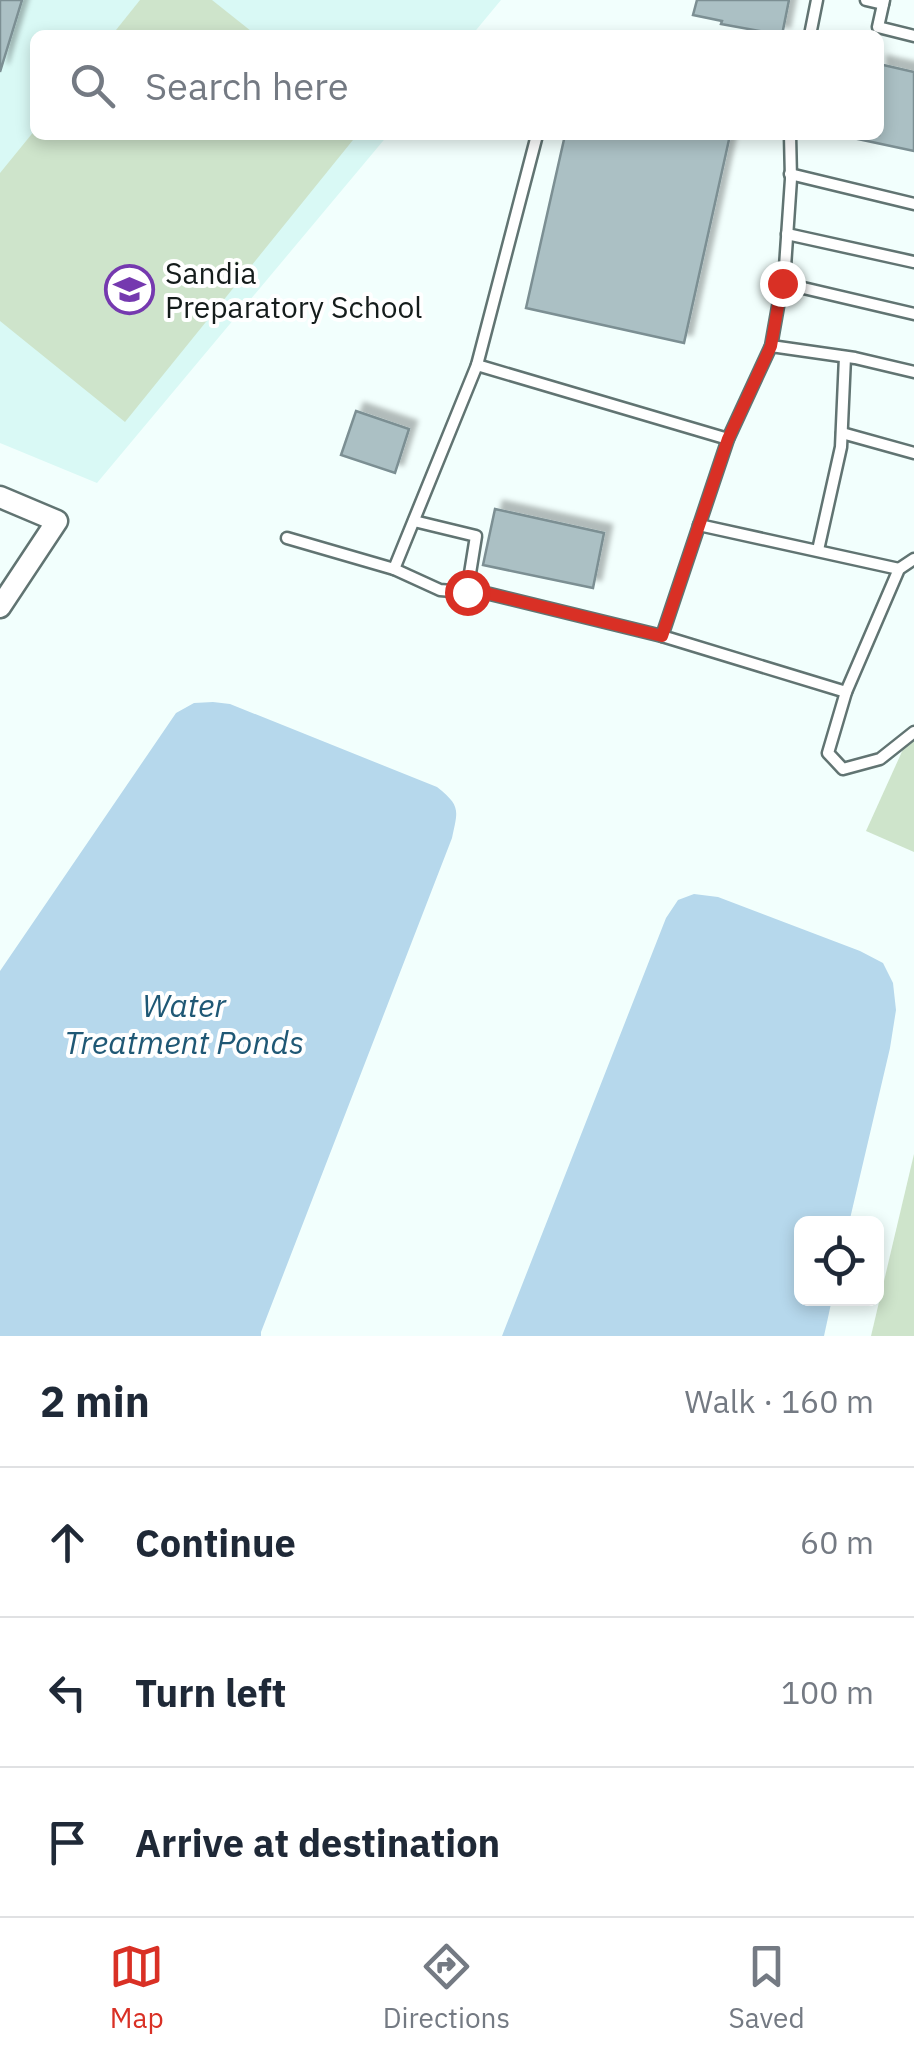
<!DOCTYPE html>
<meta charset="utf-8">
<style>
:root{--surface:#fff;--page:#f6f6f7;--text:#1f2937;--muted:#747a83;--line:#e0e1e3;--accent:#d93025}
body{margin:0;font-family:"IBM Plex Sans",sans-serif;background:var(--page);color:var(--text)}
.controls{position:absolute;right:30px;bottom:30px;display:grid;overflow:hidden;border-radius:15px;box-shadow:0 5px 15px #0003}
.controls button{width:90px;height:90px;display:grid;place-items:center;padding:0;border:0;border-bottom:2px solid var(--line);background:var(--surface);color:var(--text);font:50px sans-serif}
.stop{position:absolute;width:30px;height:30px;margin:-22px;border:8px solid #d93025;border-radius:50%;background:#fff}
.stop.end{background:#d93025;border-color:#fff;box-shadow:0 2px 10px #0008}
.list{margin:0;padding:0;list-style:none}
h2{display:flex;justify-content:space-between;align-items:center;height:130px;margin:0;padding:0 40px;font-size:42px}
h2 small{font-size:32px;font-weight:400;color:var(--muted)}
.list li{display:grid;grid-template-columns:65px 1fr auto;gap:30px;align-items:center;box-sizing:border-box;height:150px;padding:0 40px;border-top:2px solid var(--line)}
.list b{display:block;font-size:38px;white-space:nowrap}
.list em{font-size:32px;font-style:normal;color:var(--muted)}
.icon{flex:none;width:55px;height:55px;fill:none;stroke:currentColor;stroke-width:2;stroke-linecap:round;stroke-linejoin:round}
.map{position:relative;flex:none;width:914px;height:1336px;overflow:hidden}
.search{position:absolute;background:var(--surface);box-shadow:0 5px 15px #0003;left:30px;right:30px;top:30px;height:110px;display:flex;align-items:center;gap:25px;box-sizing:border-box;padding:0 35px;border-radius:15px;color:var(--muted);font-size:38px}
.sheet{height:580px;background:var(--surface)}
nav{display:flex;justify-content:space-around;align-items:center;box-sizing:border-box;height:140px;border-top:2px solid var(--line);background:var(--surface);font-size:28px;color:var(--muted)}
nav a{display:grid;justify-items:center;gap:5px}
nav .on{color:var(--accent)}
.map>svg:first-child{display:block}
</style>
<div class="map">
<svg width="914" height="1336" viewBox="0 0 914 1336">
<defs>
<filter id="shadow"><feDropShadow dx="8" dy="-8" stdDeviation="2.5" flood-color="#0004"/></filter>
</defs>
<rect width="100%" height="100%" fill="#f2fffd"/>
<polygon fill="#d9f9f5" points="0,0 501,0 472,35 35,35 35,135 388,135 97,483 0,443"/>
<g fill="#cee4cb">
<polygon points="140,0 212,0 256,35 112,35"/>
<polygon points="35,130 35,135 357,135 125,422 0,321 0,173"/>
<polygon points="914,725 914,852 866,831"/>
<polygon points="914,1154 914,1336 871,1336"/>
</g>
<g fill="#b6d8ec">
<path d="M213,702l17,2 207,83c24,19 21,23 15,51l-191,494v4h-261v-365l176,-258 18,-10z"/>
<polygon points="694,894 718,897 860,951 883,963 893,983 896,1010 890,1048 849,1223 802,1224 802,1298 832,1299 824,1336 502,1336 666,918 678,900"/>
</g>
<g fill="#abc0c4" stroke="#7b8f93" stroke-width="2.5" filter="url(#shadow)">
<polygon points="0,0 22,0 0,72"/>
<polygon points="697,0 789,0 782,35 721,24 722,21 693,15"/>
<polygon points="879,64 914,72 914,151 839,135 879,135"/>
<polygon points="565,135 730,135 684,343 526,308"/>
<polygon points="356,411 409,429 395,473 341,455"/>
<polygon points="495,509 604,533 593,588 483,565"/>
</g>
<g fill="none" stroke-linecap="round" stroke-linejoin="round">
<defs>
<g id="service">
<polyline points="866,0 883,4"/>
<polyline points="884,0 878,27 914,36"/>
<polyline points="810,35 817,0"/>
<polyline points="790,135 791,179 785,267 771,346 728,439 662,636 846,692"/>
<polyline points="790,174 914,204"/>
<polyline points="787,234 914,262"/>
<polyline points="782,283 914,314"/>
<polyline points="771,346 855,358 914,372"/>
<polyline points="477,365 537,135"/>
<polyline points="842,433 914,453"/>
<polyline points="414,521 476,536 467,592"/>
<polyline points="699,525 899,569"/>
<polyline points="287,538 394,569"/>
<polyline points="818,550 841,447 845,357"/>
<polyline points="914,559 899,569 846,692 828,753 843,769 880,759 914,732"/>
<polyline points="662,636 490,594 440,590 394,569 477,365 728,439"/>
</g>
<polyline id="minor" points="0,497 57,521 0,607"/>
</defs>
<use href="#service" stroke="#617472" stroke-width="15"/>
<use href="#minor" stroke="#617472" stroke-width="25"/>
<use href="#service" stroke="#fff" stroke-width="10"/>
<use href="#minor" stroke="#fff" stroke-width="20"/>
</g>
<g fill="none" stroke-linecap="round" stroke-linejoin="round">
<polyline stroke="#d93025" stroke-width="12" points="467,592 490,594 662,636 728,439 771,346 782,283"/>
</g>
<defs>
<symbol id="school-ring" viewBox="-11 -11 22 22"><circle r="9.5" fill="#fff" stroke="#7539af" stroke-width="1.5"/><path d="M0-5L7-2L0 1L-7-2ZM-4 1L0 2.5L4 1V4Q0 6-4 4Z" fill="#7539af"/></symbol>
</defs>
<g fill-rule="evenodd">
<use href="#school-ring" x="102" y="262" width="55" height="55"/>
</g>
<g text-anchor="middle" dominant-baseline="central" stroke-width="8" stroke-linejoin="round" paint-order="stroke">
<g font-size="30" fill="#141c1b" stroke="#fff" text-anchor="start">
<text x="165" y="272">Sandia<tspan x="165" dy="34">Preparatory School</tspan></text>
</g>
<g font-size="32" font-style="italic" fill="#1f5875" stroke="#fff">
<text x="184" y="1005">Water<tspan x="184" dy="37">Treatment Ponds</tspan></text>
</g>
</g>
</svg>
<div class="controls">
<button><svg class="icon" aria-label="locate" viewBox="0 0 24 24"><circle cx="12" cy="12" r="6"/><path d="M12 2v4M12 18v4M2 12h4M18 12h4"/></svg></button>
</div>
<div class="stop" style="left:467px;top:592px"></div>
<div class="stop end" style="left:782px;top:283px"></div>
<div class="search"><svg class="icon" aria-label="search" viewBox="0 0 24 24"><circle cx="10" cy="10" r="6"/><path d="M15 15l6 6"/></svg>Search here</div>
</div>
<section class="sheet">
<h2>2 min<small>Walk · 160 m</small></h2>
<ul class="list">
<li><svg class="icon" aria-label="ahead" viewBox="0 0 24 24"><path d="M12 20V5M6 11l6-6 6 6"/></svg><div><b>Continue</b></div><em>60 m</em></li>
<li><svg class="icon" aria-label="left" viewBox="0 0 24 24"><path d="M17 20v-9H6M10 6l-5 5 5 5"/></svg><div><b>Turn left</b></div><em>100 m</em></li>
<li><svg class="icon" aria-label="arrive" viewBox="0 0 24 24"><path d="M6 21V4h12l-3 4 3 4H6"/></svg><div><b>Arrive at destination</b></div></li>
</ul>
</section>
<nav>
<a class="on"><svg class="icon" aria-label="map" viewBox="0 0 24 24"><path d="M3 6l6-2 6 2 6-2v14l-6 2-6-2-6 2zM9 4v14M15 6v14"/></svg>Map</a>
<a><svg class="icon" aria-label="directions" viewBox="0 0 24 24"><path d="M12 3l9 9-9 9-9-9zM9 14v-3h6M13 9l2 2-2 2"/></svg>Directions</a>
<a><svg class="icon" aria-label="saved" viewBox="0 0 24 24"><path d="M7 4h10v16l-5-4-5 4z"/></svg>Saved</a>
</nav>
